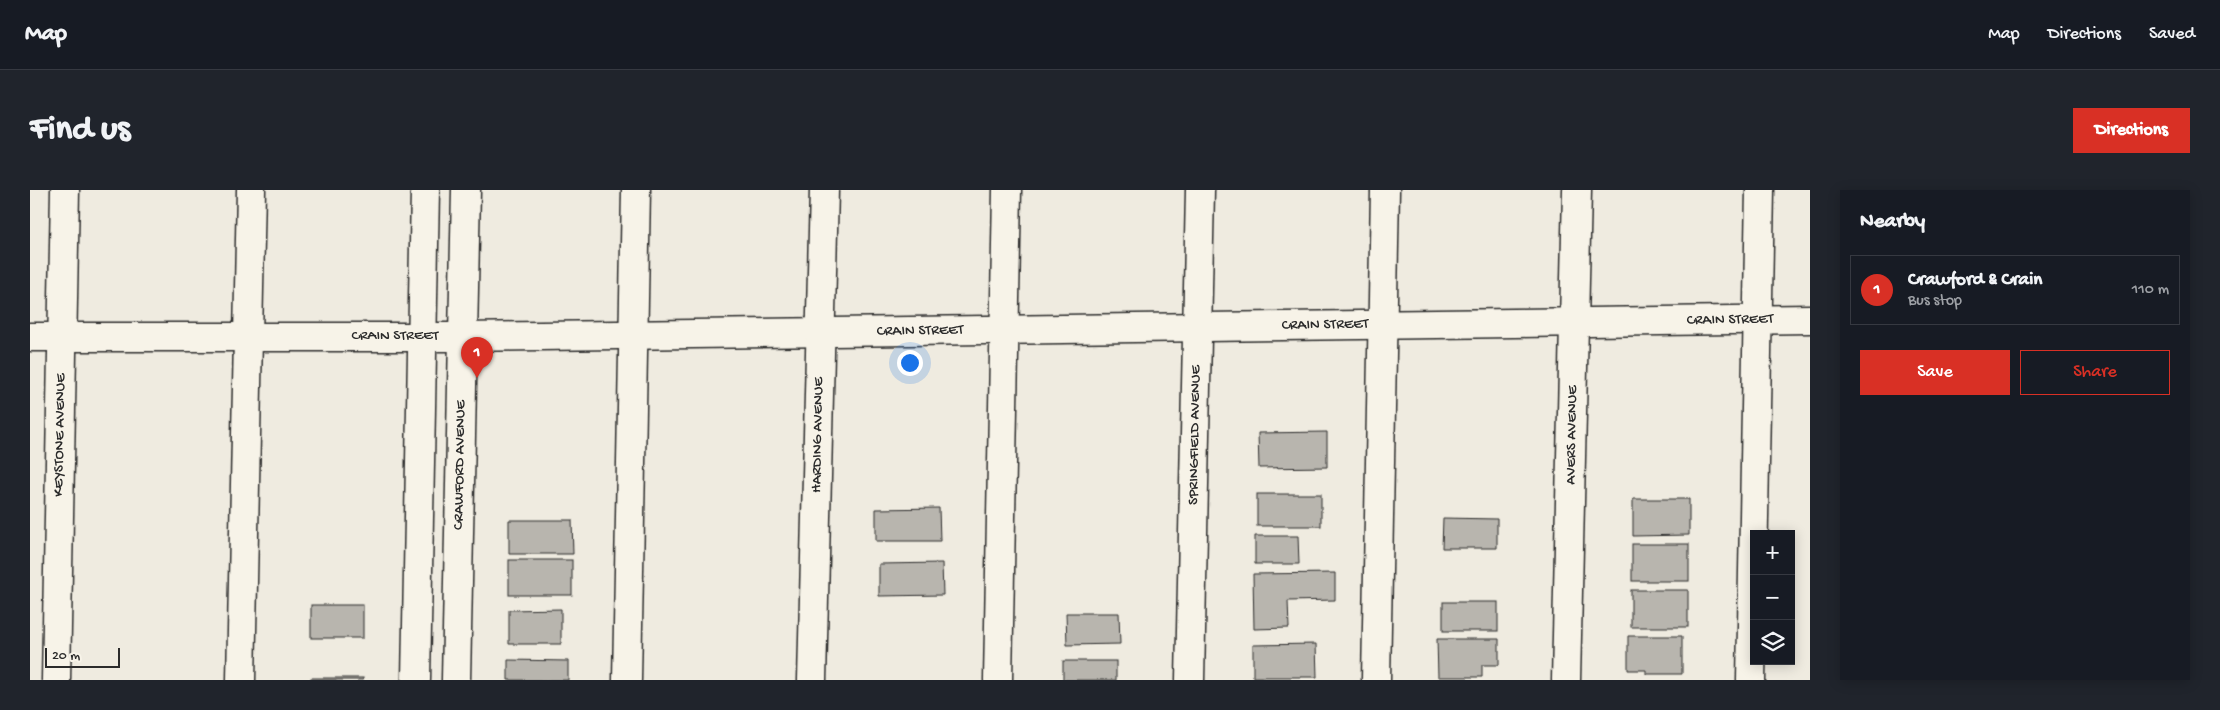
<!DOCTYPE html>
<meta charset="utf-8">
<style>
:root{--surface:#171b24;--page:#20242c;--text:#f1f3f6;--muted:#9ea1a6;--line:#363941;--accent:#d93025}
body{margin:0;font-family:"Gochi Hand",sans-serif;background:var(--page);color:var(--text)}
.controls{position:absolute;right:15px;bottom:15px;display:grid;overflow:hidden;border-radius:0px;box-shadow:0 2px 12px #0003}
.controls button{width:45px;height:45px;display:grid;place-items:center;padding:0;border:0;border-bottom:1px solid var(--line);background:var(--surface);color:var(--text);font:25px sans-serif}
.scale{position:absolute;left:15px;bottom:12px;width:75px;box-sizing:border-box;padding-left:5px;border:2px solid #2b2b2b;border-top:0;font-size:14px;line-height:18px;white-space:nowrap;color:#2b2b2b;-webkit-text-stroke:4px #f7f3e8;paint-order:stroke}
.you{position:absolute;left:879px;top:172px;width:18px;height:18px;margin:-12px;border:4px solid #fff;border-radius:50%;background:#1a73e8;box-shadow:0 0 0 8px #1a73e833}
.badge{display:grid;place-items:center;width:32px;height:32px;border-radius:50%;background:var(--accent);color:#fff;font-size:16px;font-weight:700}
.pin{position:absolute;translate:-50% -41px;filter:drop-shadow(0 1px 2px #0008)}
.pin::after{content:'';position:absolute;top:26px;width:18px;height:15px;background:inherit;clip-path:polygon(0 0,100% 0,50% 100%)}
.list{margin:0;padding:0;list-style:none}
h2{display:flex;justify-content:space-between;align-items:center;height:65px;margin:0;padding:0 20px;font-size:21px}
h2 small{font-size:16px;font-weight:400;color:var(--muted)}
.list li{display:grid;grid-template-columns:32px 1fr auto;gap:15px;align-items:center;box-sizing:border-box;height:70px;margin:0 10px 10px;padding:0 10px;border:1px solid var(--line);border-radius:0px}
.list b{display:block;font-size:19px;white-space:nowrap}
.list p{margin:0;font-size:16px;white-space:nowrap;color:var(--muted)}
.list em{font-size:16px;font-style:normal;color:var(--muted)}
.actions{display:flex;gap:10px;padding:15px 20px}
.actions a{flex:1;padding:11px 0;border:1px solid var(--accent);border-radius:0px;text-align:center;font-size:18px;color:var(--accent)}
.actions .main{background:var(--accent);color:#fff}
.icon{flex:none;width:28px;height:28px;fill:none;stroke:currentColor;stroke-width:2;stroke-linecap:round;stroke-linejoin:round}
.map{position:relative;flex:none;width:1780px;height:490px;overflow:hidden;border-radius:0px}
header{display:flex;align-items:center;gap:30px;box-sizing:border-box;height:70px;padding:0 25px;background:var(--surface);border-bottom:1px solid var(--line)}
header strong{font-size:24px}
nav{display:flex;gap:28px;margin-inline-start:auto;font-size:18px}
.intro{display:flex;align-items:center;justify-content:space-between;box-sizing:border-box;height:120px;padding:0 30px}
h1{margin:0;font-size:35px}
.button{padding:12px 22px;border-radius:0px;background:var(--accent);color:#fff;font-size:18px;font-weight:700}
main{display:flex;gap:30px;padding:0 30px}
aside{flex:1;background:var(--surface);border-radius:0px;box-shadow:0 2px 12px #0003}
.map>svg:first-child{display:block}
</style>
<header>
<strong>Map</strong>
<nav><a>Map</a><a>Directions</a><a>Saved</a></nav>
</header>
<div class="intro"><h1>Find us</h1><a class="button">Directions</a></div>
<main>
<div class="map">
<svg width="1780" height="490" viewBox="0 0 1780 490">
<rect width="100%" height="100%" fill="#efebe0"/>
<filter id="ink" filterUnits="userSpaceOnUse"><feTurbulence type="fractalNoise" baseFrequency=".02" numOctaves="2"/><feDisplacementMap in="SourceGraphic" scale="10" xChannelSelector="R" yChannelSelector="G"/><feConvolveMatrix kernelMatrix="1 2 1 2 8 2 1 2 1" color-interpolation-filters="sRGB"/></filter>
<g filter="url(#ink)">
<g fill="#b8b5ae" stroke="#2b2b2b">
<polygon points="1297,242 1297,277 1229,278 1228,243"/>
<rect x="1227" y="304" width="64" height="32"/>
<polygon points="1603,309 1659,309 1659,345 1603,346"/>
<polygon points="909,318 910,351 846,351 846,319"/>
<polygon points="1413,328 1467,329 1467,358 1412,358"/>
<polygon points="479,330 542,330 543,364 479,364"/>
<polygon points="1225,346 1268,346 1269,374 1225,374"/>
<rect x="1602" y="354" width="57" height="37"/>
<rect x="479" y="370" width="63" height="35"/>
<polygon points="912,373 913,405 849,406 849,374"/>
<polygon points="1305,383 1305,410 1258,411 1259,438 1224,439 1223,384"/>
<rect x="1601" y="400" width="57" height="37"/>
<rect x="1413" y="412" width="55" height="29"/>
<rect x="281" y="415" width="52" height="33"/>
<polygon points="531,419 531,454 479,454 479,420"/>
<polygon points="1036,423 1089,423 1090,454 1037,455"/>
<polygon points="1598,446 1652,446 1652,484 1616,484 1616,480 1598,480"/>
<polygon points="1407,449 1469,449 1469,475 1452,475 1452,487 1408,487"/>
<polygon points="1286,454 1287,487 1223,487 1223,455"/>
<polygon points="478,470 538,471 538,490 478,490"/>
<rect x="1033" y="471" width="53" height="19"/>
<rect x="281" y="488" width="52" height="2"/>
</g>
<g fill="none" stroke-linecap="round" stroke-linejoin="round">
<defs>
<g id="minor">
<polyline points="0,147 433,147 1780,129"/>
<polyline points="26,490 35,0"/>
<polyline points="211,490 221,0"/>
<polyline points="597,490 606,0"/>
<polyline points="782,490 794,0"/>
<polyline points="968,490 977,0"/>
<polyline points="1160,490 1170,0"/>
<polyline points="1346,490 1355,0"/>
<polyline points="1536,490 1547,0"/>
<polyline points="1721,490 1730,0"/>
</g>
<g id="major">
<polyline points="386,490 395,0"/>
<polyline points="426,490 436,0"/>
</g>
</defs>
<use href="#minor" stroke="#2b2b2b" stroke-width="31"/>
<use href="#major" stroke="#2b2b2b" stroke-width="31"/>
<use href="#minor" stroke="#f7f3e8" stroke-width="28"/>
<use href="#major" stroke="#f7f3e8" stroke-width="28"/>
</g>
</g>
<g text-anchor="middle" dominant-baseline="central" stroke-width="5" stroke-linejoin="round" paint-order="stroke">
<g font-size="15" fill="#2b2b2b" stroke="#f7f3e8">
<text transform="translate(1700 130) rotate(-1)">CRAIN STREET</text>
<text transform="translate(1295 135) rotate(-1)">CRAIN STREET</text>
<text transform="translate(890 141) rotate(-1)">CRAIN STREET</text>
<text x="365" y="146">CRAIN STREET</text>
<text transform="translate(30 245) rotate(-89)">KEYSTONE AVENUE</text>
<text transform="translate(788 245) rotate(-89)">HARDING AVENUE</text>
<text transform="translate(1165 245) rotate(-89)">SPRINGFIELD AVENUE</text>
<text transform="translate(1542 245) rotate(-89)">AVERS AVENUE</text>
<text transform="translate(430 275) rotate(-89)">CRAWFORD AVENUE</text>
</g>
</g>
</svg>
<div class="controls">
<button>+</button>
<button>−</button>
<button><svg class="icon" aria-label="layers" viewBox="0 0 24 24"><path d="M12 4l9 5-9 5-9-5zM3 14l9 5 9-5"/></svg></button>
</div>
<div class="scale">20 m</div>
<div class="you"></div>
<div class="pin badge" style="left:447px;top:188px">1</div>
</div>
<aside>
<h2>Nearby<small></small></h2>
<ul class="list">
<li><span class="badge">1</span><div><b>Crawford &amp; Crain</b><p>Bus stop</p></div><em>110 m</em></li>
</ul>
<div class="actions"><a class="main">Save</a><a>Share</a></div>
</aside>
</main>
